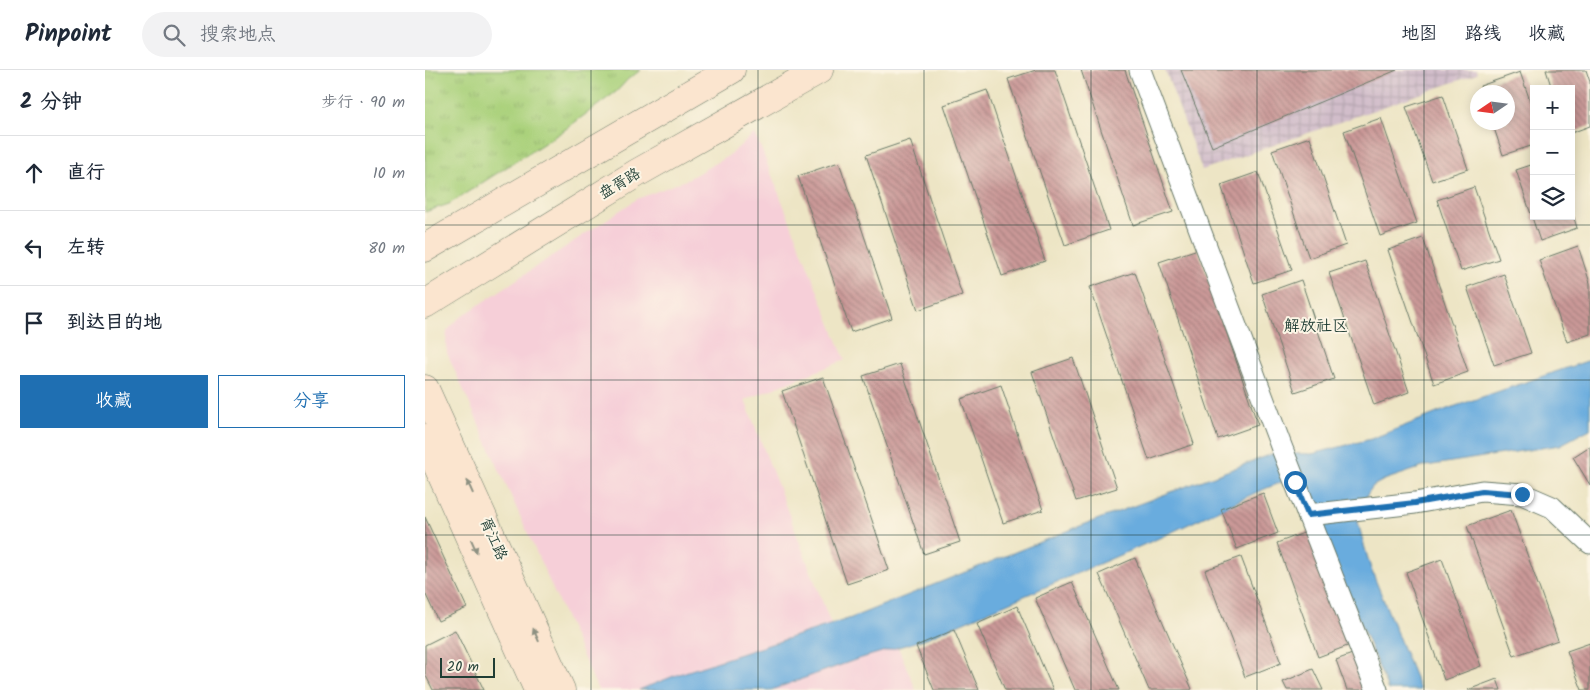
<!DOCTYPE html>
<html lang="zh">
<meta charset="utf-8">
<style>
:root{--surface:#fff;--page:#f2f2f3;--text:#1f2937;--muted:#747a83;--line:#e0e1e3;--accent:#1f6fb2}
body{margin:0;font-family:Kalam,"LXGW WenKai TC",sans-serif;background:var(--page);color:var(--text)}
.controls{position:absolute;right:15px;top:15px;display:grid;overflow:hidden;border-radius:0px;box-shadow:0 2px 12px #0003}
.controls button{width:45px;height:45px;display:grid;place-items:center;padding:0;border:0;border-bottom:1px solid var(--line);background:var(--surface);color:var(--text);font:25px sans-serif}
.compass{position:absolute;left:1045px;top:15px;width:45px;height:45px;border-radius:50%;background:var(--surface);box-shadow:0 2px 12px #0003;rotate:257deg}
.scale{position:absolute;left:15px;bottom:12px;width:55px;box-sizing:border-box;padding-left:5px;border:2px solid #1f3d34;border-top:0;font-size:14px;line-height:18px;white-space:nowrap;color:#1f3d34;-webkit-text-stroke:4px #fcf5e5;paint-order:stroke}
.stop{position:absolute;width:15px;height:15px;margin:-11px;border:4px solid #1f6fb2;border-radius:50%;background:#fff}
.stop.end{background:#1f6fb2;border-color:#fff;box-shadow:0 1px 5px #0008}
.list{margin:0;padding:0;list-style:none}
h2{display:flex;justify-content:space-between;align-items:center;height:65px;margin:0;padding:0 20px;font-size:21px}
h2 small{font-size:16px;font-weight:400;color:var(--muted)}
.list li{display:grid;grid-template-columns:32px 1fr auto;gap:15px;align-items:center;box-sizing:border-box;height:75px;padding:0 20px;border-top:1px solid var(--line)}
.list b{display:block;font-size:19px;white-space:nowrap}
.list em{font-size:16px;font-style:normal;color:var(--muted)}
.actions{display:flex;gap:10px;padding:15px 20px}
.actions a{flex:1;padding:11px 0;border:1px solid var(--accent);border-radius:0px;text-align:center;font-size:18px;color:var(--accent)}
.actions .main{background:var(--accent);color:#fff}
.icon{flex:none;width:28px;height:28px;fill:none;stroke:currentColor;stroke-width:2;stroke-linecap:round;stroke-linejoin:round}
.map{position:relative;flex:none;width:1165px;height:620px;overflow:hidden}
header{display:flex;align-items:center;gap:30px;box-sizing:border-box;height:70px;padding:0 25px;background:var(--surface);border-bottom:1px solid var(--line)}
header strong{font-size:24px}
nav{display:flex;gap:28px;margin-inline-start:auto;font-size:18px}
.search{width:350px;height:45px;background:var(--page);display:flex;align-items:center;gap:12px;box-sizing:border-box;padding:0 18px;border-radius:28px;color:var(--muted);font-size:19px}
main{display:flex}
aside{flex:1;background:var(--surface)}
.map>svg:first-child{display:block}
</style>
<header>
<strong>Pinpoint</strong>
<div class="search"><svg class="icon" aria-label="search" viewBox="0 0 24 24"><circle cx="10" cy="10" r="6"/><path d="M15 15l6 6"/></svg>搜索地点</div>
<nav><a>地图</a><a>路线</a><a>收藏</a></nav>
</header>
<main>
<aside>
<h2>2 分钟<small>步行 · 90 m</small></h2>
<ul class="list">
<li><svg class="icon" aria-label="ahead" viewBox="0 0 24 24"><path d="M12 20V5M6 11l6-6 6 6"/></svg><div><b>直行</b></div><em>10 m</em></li>
<li><svg class="icon" aria-label="left" viewBox="0 0 24 24"><path d="M17 20v-9H6M10 6l-5 5 5 5"/></svg><div><b>左转</b></div><em>80 m</em></li>
<li><svg class="icon" aria-label="arrive" viewBox="0 0 24 24"><path d="M6 21V4h12l-3 4 3 4H6"/></svg><div><b>到达目的地</b></div></li>
</ul>
<div class="actions"><a class="main">收藏</a><a>分享</a></div>
</aside>
<div class="map">
<svg width="1165" height="620" viewBox="0 0 1165 620">
<defs>
<pattern id="industrial-grid" width="8" height="8" patternUnits="userSpaceOnUse" patternTransform="scale(1.25)"><rect width="8" height="8" fill="#d1bdca"/><path d="M0 4h8M4 0v8" fill="none" stroke="#b3a3ae"/></pattern>
<pattern id="park-tufts" width="24" height="20" patternUnits="userSpaceOnUse" patternTransform="scale(1.25)"><rect width="24" height="20" fill="#aad17b"/><path d="M3 7l-1-3M5 7V3M7 7l1-3M15 17l-1-3M17 17v-4M19 17l1-3" fill="none" stroke="#92b46b"/></pattern>
<pattern id="building-back-hatch" width="6" height="6" patternUnits="userSpaceOnUse" patternTransform="scale(1.25)"><rect width="6" height="6" fill="#cb9998"/><path d="M-1 5l2 2M0 0l6 6M5-1l2 2" fill="none" stroke="#a47e7d"/></pattern>
</defs>
<rect width="100%" height="100%" fill="#fcf5e5"/>
<filter id="ink" filterUnits="userSpaceOnUse"><feTurbulence type="fractalNoise" baseFrequency=".02" numOctaves="2"/><feDisplacementMap in="SourceGraphic" scale="10" xChannelSelector="R" yChannelSelector="G"/><feConvolveMatrix kernelMatrix="1 2 1 2 8 2 1 2 1" color-interpolation-filters="sRGB"/></filter>
<filter id="wash" filterUnits="userSpaceOnUse"><feTurbulence type="fractalNoise" baseFrequency=".0096" numOctaves="4" result="noise"/><feDisplacementMap in="SourceGraphic" scale="20" xChannelSelector="R" yChannelSelector="G"/><feGaussianBlur stdDeviation="1.12" result="paint"/><feColorMatrix in="noise" values="0 0 0 0 0 0 0 0 0 0 0 0 0 0 0 0 0 1.4 0 .05"/><feComposite in="paint" operator="in"/></filter>
<g filter="url(#wash)">
<rect width="100%" height="100%" fill="#ede5c5"/>
<g fill="#f6cfd8">
<polygon points="330,63 420,290 320,330 406,554 254,604 214,620 173,620 22,283 21,275 22,261 33,249 212,129 261,110 303,86"/>
<polygon points="473,577 491,620 346,620 430,590"/>
</g>
<polygon fill="url(#industrial-grid)" points="740,0 1051,0 1052,4 777,100"/>
<polygon fill="url(#park-tufts)" stroke="#648758" points="0,0 216,0 203,9 192,21 138,61 24,134 0,142"/>
<polygon fill="#69acde" stroke="#447489" points="1165,290 1165,359 1135,375 1001,396 959,410 948,416 943,423 934,443 933,452 939,475 946,499 995,620 963,620 917,508 866,408 830,423 732,469 497,570 430,590 346,620 214,620 254,604 426,548 650,458 850,383 887,384 946,369 1025,338"/>
<g id="blocks">
<g fill="url(#building-back-hatch)">
<polygon points="611,0 630,0 684,160 640,175 583,9"/>
<polygon points="656,0 700,0 748,142 708,155"/>
<polygon points="756,0 972,0 787,77"/>
<polygon points="1121,0 1161,0 1165,12 1165,56 1146,63 1146,19 1127,19"/>
<polygon points="1095,2 1109,42 1109,75 1078,85 1067,52 1082,52 1082,22 1057,22 1055,16"/>
<polygon points="562,20 620,191 577,206 519,35"/>
<polygon points="1018,25 1043,99 1007,111 981,37"/>
<polygon points="956,48 992,153 955,166 919,61"/>
<polygon points="885,67 921,175 884,188 847,80"/>
<polygon points="485,70 537,225 493,240 441,85"/>
<polygon points="414,92 467,248 426,262 373,106"/>
<polygon points="1109,94 1109,146 1146,146 1147,141 1152,158 1115,171 1091,100"/>
<polygon points="833,102 867,200 829,213 796,115"/>
<polygon points="1049,117 1074,189 1036,201 1012,130"/>
<polygon points="998,168 1043,302 1009,314 963,180"/>
<polygon points="1153,176 1165,213 1165,264 1142,272 1114,190"/>
<polygon points="773,179 833,355 793,369 734,192"/>
<polygon points="940,191 984,322 949,335 904,203"/>
<polygon points="710,202 769,374 724,390 665,217"/>
<polygon points="1079,204 1106,283 1069,295 1042,217"/>
<polygon points="876,210 909,309 870,322 837,224"/>
<polygon points="648,288 692,418 651,431 607,302"/>
<polygon points="475,294 535,472 499,484 438,306"/>
<polygon points="398,307 464,500 422,514 357,321"/>
<polygon points="576,315 618,440 578,453 536,329"/>
<polygon points="1165,376 1165,415 1148,387"/>
<polygon points="838,423 853,463 812,479 796,439"/>
<polygon points="1086,440 1133,570 1089,586 1042,456"/>
<polygon points="0,447 42,538 13,551 0,523"/>
<polygon points="884,461 925,575 893,587 852,473"/>
<polygon points="816,487 856,593 820,607 780,500"/>
<polygon points="710,488 767,619 765,620 724,620 674,504"/>
<polygon points="1017,489 1056,596 1019,610 981,502"/>
<polygon points="647,512 694,620 650,620 610,528"/>
<polygon points="592,536 628,620 580,620 552,554"/>
<polygon points="30,560 59,620 8,620 0,604 0,575"/>
<polygon points="529,560 554,620 509,620 491,576"/>
<polygon points="1165,573 1165,620 1157,620 1142,581"/>
<polygon points="938,580 954,620 922,620 911,590"/>
<polygon points="888,599 898,620 862,620 858,612"/>
<polygon points="1072,609 1076,620 1043,620"/>
</g>
</g>
</g>
<g filter="url(#ink)">
<use href="#blocks" fill-opacity="0" stroke="#677867" stroke-width="1"/>
<g fill="none" stroke-linecap="round" stroke-linejoin="round">
<defs>
<g id="street">
<polyline points="715,0 856,376 952,620"/>
<polyline points="883,445 990,433 1057,421 1097,424 1127,437 1165,473"/>
</g>
<g id="secondary">
<polyline points="0,178 306,0"/>
<polyline points="0,234 212,103 394,0"/>
<polyline points="0,319 136,620"/>
<polyline points="0,368 113,620"/>
</g>
</defs>
<use href="#street" stroke="#677867" stroke-width="23"/>
<use href="#secondary" stroke="#677867" stroke-width="29"/>
<use href="#street" stroke="#fff" stroke-width="21"/>
<use href="#secondary" stroke="#fbe5cf" stroke-width="28"/>
</g>
<defs><path id="oneway-solid" d="M-6-.8H1V-3.2L6.5 0L1 3.2V.8H-6Z" transform="scale(1.25)"/></defs>
<g fill="#8d9182">
<use href="#oneway-solid" transform="translate(45 417) rotate(-114)"/>
<use href="#oneway-solid" transform="translate(49 476) rotate(66)"/>
<use href="#oneway-solid" transform="translate(111 565) rotate(-114)"/>
</g>
</g>
<g fill="none" stroke-linecap="round" stroke-linejoin="round" filter="url(#ink)">
<polyline stroke="#1f6fb2" stroke-width="6" points="870,412 883,445 990,433 1057,421 1097,424"/>
</g>
<path fill="none" stroke="#1f3d34" stroke-width="1" stroke-opacity="0.55" d="M166,0v620M333,0v620M499,0v620M666,0v620M832,0v620M999,0v620M0,155h1165M0,310h1165M0,465h1165"/>
<g text-anchor="middle" dominant-baseline="central" stroke-width="4" stroke-linejoin="round" paint-order="stroke">
<g font-size="15" fill="#1f3d34" stroke="#fcf5e5">
<text transform="translate(195 114) rotate(-31)">盘胥路</text>
<text transform="translate(68 469) rotate(66)">胥江路</text>
</g>
<g font-size="16" fill="#1f3d34" stroke="#fcf5e5">
<text x="891" y="256">解放社区</text>
</g>
</g>
</svg>
<div class="controls">
<button>+</button>
<button>−</button>
<button><svg class="icon" aria-label="layers" viewBox="0 0 24 24"><path d="M12 4l9 5-9 5-9-5zM3 14l9 5 9-5"/></svg></button>
</div>
<svg class="compass" viewBox="-18 -18 36 36"><path d="M0-13l5 13h-10z" fill="#e53935"/><path d="M0 13l5-13h-10z" fill="#747a83"/></svg>
<div class="scale">20 m</div>
<div class="stop" style="left:870px;top:412px"></div>
<div class="stop end" style="left:1097px;top:424px"></div>
</div>
</main>
